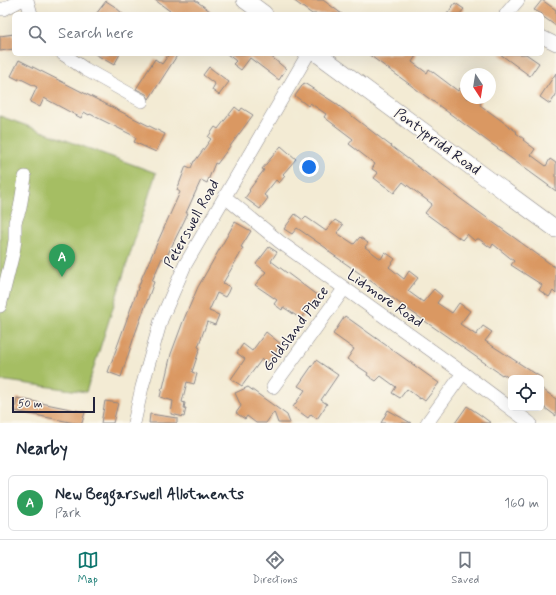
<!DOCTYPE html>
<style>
:root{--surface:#fff;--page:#f2f2f3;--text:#1f2937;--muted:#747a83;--line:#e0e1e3;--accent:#0f766e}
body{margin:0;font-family:Mynerve,sans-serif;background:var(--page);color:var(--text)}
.controls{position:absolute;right:12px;bottom:12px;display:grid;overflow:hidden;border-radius:6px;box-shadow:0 4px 16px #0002}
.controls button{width:36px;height:36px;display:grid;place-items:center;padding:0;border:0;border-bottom:1px solid var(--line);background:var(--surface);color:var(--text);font:20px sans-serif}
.compass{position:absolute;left:460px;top:68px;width:36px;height:36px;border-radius:50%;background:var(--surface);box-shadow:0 4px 16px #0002;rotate:168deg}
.scale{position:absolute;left:12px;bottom:10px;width:83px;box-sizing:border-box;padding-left:4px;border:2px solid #22223b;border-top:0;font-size:11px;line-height:14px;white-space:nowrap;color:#22223b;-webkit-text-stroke:3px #fbf7ec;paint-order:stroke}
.you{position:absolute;left:309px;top:167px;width:14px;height:14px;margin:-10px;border:3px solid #fff;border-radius:50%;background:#1a73e8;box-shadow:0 0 0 6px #1a73e833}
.badge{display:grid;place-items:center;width:26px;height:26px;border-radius:50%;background:var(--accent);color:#fff;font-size:13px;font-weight:700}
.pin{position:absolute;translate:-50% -33px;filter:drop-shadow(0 1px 2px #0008)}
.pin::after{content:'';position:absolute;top:21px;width:14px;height:12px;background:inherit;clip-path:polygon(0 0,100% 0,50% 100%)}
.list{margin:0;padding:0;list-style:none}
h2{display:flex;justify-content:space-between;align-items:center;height:52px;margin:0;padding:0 16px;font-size:17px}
h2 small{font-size:13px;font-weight:400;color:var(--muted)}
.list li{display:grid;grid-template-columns:26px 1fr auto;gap:12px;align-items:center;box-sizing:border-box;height:56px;margin:0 8px 8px;padding:0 8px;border:1px solid var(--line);border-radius:6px}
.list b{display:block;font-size:15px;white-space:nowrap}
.list p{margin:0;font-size:13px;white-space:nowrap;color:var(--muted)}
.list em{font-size:13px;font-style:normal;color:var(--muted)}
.icon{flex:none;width:22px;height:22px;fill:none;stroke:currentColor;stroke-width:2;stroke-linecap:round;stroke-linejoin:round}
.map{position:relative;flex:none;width:556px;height:423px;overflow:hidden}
.search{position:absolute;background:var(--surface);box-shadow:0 4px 16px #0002;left:12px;right:12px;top:12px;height:44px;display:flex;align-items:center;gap:10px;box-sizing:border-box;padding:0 14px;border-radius:6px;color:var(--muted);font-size:15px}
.sheet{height:116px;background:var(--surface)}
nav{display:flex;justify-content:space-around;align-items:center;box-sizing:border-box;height:56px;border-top:1px solid var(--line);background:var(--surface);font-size:11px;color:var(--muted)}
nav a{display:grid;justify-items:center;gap:2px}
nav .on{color:var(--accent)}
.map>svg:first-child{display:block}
</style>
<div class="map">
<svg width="556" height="423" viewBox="0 0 556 423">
<rect width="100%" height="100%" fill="#fbf7ec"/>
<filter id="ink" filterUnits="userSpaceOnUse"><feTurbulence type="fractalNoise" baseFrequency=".025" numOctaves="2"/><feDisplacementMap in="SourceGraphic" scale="8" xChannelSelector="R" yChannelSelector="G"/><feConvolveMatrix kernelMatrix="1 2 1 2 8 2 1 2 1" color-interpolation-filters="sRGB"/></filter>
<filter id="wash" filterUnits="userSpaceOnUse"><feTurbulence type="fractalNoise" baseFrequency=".012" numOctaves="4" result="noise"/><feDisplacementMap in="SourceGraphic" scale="16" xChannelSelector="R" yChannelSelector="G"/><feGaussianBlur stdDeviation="0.9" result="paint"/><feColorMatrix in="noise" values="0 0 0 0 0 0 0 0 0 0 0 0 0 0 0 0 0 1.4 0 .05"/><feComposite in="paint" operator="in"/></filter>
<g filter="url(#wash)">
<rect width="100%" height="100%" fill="#f3ebd4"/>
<polygon fill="#a5be63" stroke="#64704f" points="0,116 156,173 86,392 7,381 0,381"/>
<g id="blocks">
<g fill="#da9862">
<polygon points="155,0 195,0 214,14 174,14"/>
<polygon points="293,0 323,0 342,14 312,14"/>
<polygon points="542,0 556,10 556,26 542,16 542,14 534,10"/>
<polygon points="106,1 114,6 123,14 96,14"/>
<polygon points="455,3 464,9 460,14 447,14"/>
<polygon points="14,34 14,49 0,51 0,36"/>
<polygon points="95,54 120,54 114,65"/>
<polygon points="169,54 178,54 149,99 146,94 136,89 155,59 162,64"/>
<polygon points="227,54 268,54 286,69 279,80 250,58 241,70 233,64 236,61"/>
<polygon points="368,54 417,54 412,62 427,73 429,69 458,91 460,88 466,93 466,98 476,98 481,102 480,105 517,132 516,133 524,139 523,140 535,149 531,155 546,166 550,159 556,163 556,191"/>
<polygon points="500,54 526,54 539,63 530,76"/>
<polygon points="19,60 165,134 156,152 134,142 136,138 132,135 90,114 89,115 84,112 81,118 44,98 40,107 30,102 37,87 19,78 19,80 11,76"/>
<polygon points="209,67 229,82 219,95 212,90 215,84 203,75"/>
<polygon points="556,73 556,95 550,104 540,97"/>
<polygon points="304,83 335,103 443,186 556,268 556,294 553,291 549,297 539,290 542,285 511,265 514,261 493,244 491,248 479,239 477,239 475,241 467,234 462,240 425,213 432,204 403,182 394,193 374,178 378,173 372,169 375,164 349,144 353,139 324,117 326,114 310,103 308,106 295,96"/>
<polygon points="235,107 240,111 242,108 253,115 217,164 215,163 207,183 201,180 186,213 188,213 165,260 162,258 152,281 154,282 134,337 121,377 108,372 142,277 180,192 177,190 186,166 191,168 194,161 195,161 211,139 208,137 215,127 218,129"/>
<polygon points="281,146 296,159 283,174 285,176 279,183 276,180 264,195 268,198 260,209 245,198 250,191 249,190 264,170 262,169"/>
<polygon points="295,214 303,220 306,217 326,231 335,220 343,225 337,233 354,244 360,237 368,243 365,247 381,259 385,252 395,259 389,267 404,279 409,271 418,278 408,291 423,302 434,289 442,296 437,303 452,313 459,303 470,311 460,324 476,335 483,326 492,332 485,341 542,378 509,378 503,374 502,375 399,303 375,284 329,252 329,251 326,248 297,228 292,234 284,229"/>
<polygon points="235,222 251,231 241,247 243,248 239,256 223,283 230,287 228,292 225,297 217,293 209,311 219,315 215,325 207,322 198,347 200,348 192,372 197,374 194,384 187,382 182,402 185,403 184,408 186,408 184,417 171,414 173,401 160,397 162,388 163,388 171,354 184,319 198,287"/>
<polygon points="269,247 277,252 271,261 318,296 301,319 283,307 282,310 274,304 277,300 255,285 266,272 256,264"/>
<polygon points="345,316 439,383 425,401 421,398 420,399 407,389 400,398 392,393 396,387 381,376 376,381 367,375 368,373 347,359 354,349 333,334"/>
<polygon points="266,332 281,344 267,363 262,359 242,386 231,379 245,359 237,353 243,344 252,351"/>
<polygon points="316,360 338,375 321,400 327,404 317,419 311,414 308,418 293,407 305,390 298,386"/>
<polygon points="248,387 287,415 290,423 278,423 274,412 266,423 256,423 247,416 245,419 236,413 241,406 235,393"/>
<polygon points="541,388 556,399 556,416 541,405"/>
<polygon points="17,398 85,412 82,423 75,423 15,411"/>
<polygon points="105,401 118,403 113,423 101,423"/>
<polygon points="467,406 479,414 491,423 455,423"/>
<polygon points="388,410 411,423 381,423"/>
<polygon points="150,414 177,418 177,423 149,423"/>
</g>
</g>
</g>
<g filter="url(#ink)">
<use href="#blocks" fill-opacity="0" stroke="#8a8688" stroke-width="1"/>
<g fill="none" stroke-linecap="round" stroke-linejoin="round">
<defs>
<g id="minor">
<polyline points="27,0 31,14"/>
<polyline points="0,9 4,9 21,0"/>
<polyline points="506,14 518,0"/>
<polyline points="542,37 556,44"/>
<polyline points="63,54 85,69 142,101"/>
<polyline points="225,197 280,242 463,373 530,423"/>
<polyline points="0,306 13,253 15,240 15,222 20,208 25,177"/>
<polyline points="273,387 344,289"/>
<polyline points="134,423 142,387 161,320 185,265 308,54"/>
<polyline points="427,423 463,373"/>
</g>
<g id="major">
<polyline points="245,0 264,14"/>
<polyline points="318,54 556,229"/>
</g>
</defs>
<use href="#minor" stroke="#8a8688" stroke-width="14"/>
<use href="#major" stroke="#8a8688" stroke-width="18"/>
<use href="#minor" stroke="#fff" stroke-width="13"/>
<use href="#major" stroke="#fff" stroke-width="17"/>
</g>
</g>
<g text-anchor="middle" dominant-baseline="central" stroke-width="3" stroke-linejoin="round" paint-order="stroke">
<g font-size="15" fill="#22223b" stroke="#fbf7ec">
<text transform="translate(437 142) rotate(36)">Pontypridd Road</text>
<text transform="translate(192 224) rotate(-61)">Peterswell Road</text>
<text transform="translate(385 299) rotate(35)">Lidmore Road</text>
<text transform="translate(296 329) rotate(-54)">Goldsland Place</text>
</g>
</g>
</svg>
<div class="controls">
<button><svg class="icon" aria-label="locate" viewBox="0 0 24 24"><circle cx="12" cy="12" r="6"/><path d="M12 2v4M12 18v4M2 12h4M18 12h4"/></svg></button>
</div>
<svg class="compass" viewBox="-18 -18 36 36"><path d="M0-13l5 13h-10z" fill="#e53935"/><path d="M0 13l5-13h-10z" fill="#747a83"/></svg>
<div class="scale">50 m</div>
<div class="you"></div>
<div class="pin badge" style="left:62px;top:277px;background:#2e9e5b">A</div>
<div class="search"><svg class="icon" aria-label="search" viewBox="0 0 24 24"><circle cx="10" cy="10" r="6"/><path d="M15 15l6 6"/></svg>Search here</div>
</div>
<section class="sheet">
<h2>Nearby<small></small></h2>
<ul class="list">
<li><span class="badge" style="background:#2e9e5b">A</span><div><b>New Beggarswell Allotments</b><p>Park</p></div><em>160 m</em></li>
</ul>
</section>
<nav>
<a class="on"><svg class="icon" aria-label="map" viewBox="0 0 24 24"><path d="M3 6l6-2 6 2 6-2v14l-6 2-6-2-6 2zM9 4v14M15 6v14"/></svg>Map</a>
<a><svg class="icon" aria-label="directions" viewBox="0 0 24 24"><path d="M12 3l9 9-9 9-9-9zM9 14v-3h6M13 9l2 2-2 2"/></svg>Directions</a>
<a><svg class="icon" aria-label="saved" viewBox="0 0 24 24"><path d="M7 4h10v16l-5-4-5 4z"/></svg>Saved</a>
</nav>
